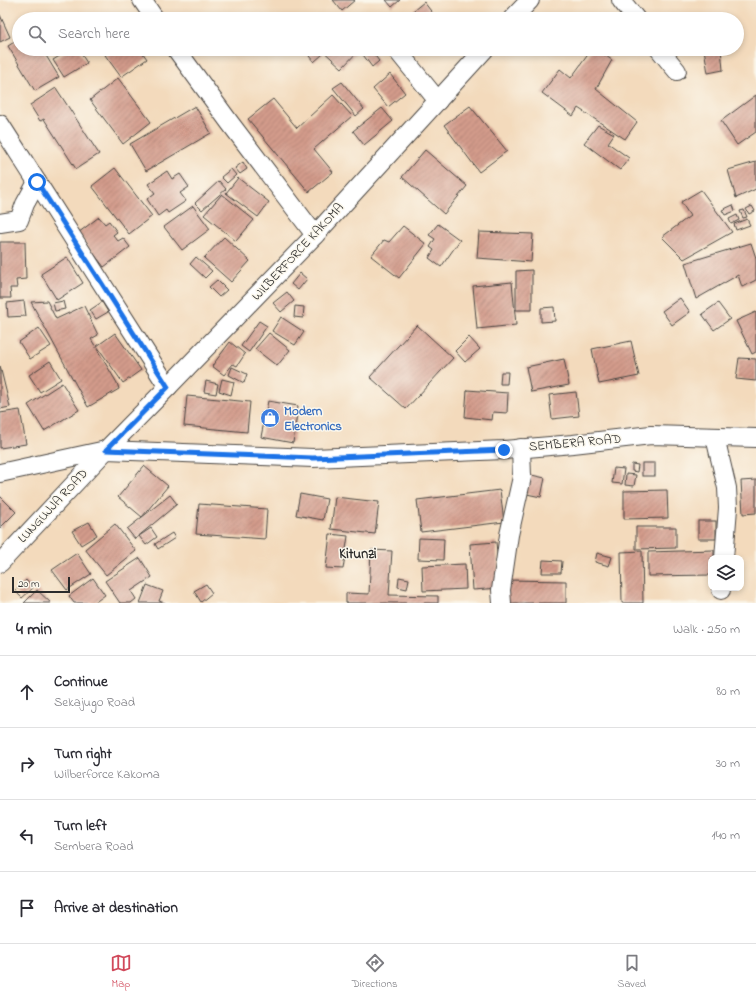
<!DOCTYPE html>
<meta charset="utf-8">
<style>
:root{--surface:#fff;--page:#f7f7f7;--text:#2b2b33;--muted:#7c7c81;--line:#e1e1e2;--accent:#d1495b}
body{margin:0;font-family:"Indie Flower",sans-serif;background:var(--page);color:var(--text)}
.controls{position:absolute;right:12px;bottom:12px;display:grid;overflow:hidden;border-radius:8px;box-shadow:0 2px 6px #0003}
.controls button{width:36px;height:36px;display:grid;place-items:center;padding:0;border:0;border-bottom:1px solid var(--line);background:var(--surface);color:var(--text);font:20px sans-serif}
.scale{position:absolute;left:12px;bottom:10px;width:58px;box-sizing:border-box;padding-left:4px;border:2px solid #2b2b2b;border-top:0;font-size:11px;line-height:14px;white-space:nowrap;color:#2b2b2b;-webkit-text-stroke:3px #fbf7ec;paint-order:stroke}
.stop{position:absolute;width:12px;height:12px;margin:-9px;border:3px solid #1a73e8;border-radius:50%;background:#fff}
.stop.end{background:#1a73e8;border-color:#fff;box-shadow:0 1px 4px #0008}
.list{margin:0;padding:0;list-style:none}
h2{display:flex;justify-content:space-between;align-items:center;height:52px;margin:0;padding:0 16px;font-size:17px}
h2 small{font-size:13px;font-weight:400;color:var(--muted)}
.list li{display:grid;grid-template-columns:26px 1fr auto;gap:12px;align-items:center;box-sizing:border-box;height:72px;padding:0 16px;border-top:1px solid var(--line)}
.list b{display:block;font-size:15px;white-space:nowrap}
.list p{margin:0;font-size:13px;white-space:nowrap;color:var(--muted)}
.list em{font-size:13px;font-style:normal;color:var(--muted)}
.icon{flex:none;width:22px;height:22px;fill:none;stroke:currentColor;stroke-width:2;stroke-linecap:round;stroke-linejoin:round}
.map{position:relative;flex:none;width:756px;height:603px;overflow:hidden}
.search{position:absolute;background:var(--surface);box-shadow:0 2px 6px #0003;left:12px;right:12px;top:12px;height:44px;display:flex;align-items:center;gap:10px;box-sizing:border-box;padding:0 14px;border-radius:22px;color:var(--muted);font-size:15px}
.sheet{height:340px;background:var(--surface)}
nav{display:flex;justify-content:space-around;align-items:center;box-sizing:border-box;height:56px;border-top:1px solid var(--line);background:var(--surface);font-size:11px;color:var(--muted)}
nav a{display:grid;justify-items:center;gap:2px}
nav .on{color:var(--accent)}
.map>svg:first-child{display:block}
</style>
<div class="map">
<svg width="756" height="603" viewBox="0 0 756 603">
<defs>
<pattern id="building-hatch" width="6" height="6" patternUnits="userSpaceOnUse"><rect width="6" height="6" fill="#d39b8b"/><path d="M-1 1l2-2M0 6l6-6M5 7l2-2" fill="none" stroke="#ab7f72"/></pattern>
</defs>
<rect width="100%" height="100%" fill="#fbf7ec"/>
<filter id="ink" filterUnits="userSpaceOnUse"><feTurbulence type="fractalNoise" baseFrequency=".025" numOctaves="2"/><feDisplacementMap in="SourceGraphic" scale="8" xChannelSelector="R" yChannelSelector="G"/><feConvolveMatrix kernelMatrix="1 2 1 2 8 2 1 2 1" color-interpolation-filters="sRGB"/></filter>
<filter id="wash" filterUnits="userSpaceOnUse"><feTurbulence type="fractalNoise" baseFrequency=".012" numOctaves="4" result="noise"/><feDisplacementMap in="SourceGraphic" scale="16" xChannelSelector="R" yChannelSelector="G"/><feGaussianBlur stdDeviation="0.9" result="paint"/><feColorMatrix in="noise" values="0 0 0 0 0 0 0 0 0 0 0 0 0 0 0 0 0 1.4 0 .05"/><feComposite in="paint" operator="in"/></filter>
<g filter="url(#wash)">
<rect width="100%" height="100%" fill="#f3dabc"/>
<g id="blocks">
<g fill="url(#building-hatch)">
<polygon points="333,0 355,0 342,11"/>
<polygon points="386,0 400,0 392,7"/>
<polygon points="424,2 437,19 403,19"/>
<polygon points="0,15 10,37 0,42"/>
<polygon points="19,39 19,49 42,49 59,77 35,91 8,46"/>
<polygon points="71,49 78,49 87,63 64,77 53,60"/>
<polygon points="114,49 140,49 147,59 121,77 105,55"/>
<polygon points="318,49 323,54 314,62 309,56"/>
<polygon points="321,49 360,49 342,68"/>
<polygon points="365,49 370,49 379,61 372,67 361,52"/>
<polygon points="592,49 595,49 612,60 596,89 637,122 625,139 578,108 573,116 542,93 560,69 571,78"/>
<polygon points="704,49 721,49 723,70 708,73"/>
<polygon points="390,74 405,93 388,107 373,89"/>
<polygon points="118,78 151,122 123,144 90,100"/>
<polygon points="342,82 364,109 356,116 333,88"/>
<polygon points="56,88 99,154 76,169 44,119 40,121 30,105"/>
<polygon points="333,95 352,116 314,149 333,172 309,192 248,119 273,99 297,128"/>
<polygon points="756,95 756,132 737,145 721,121"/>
<polygon points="195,106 211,133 146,171 130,144"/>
<polygon points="470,106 507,151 479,172 444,125"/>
<polygon points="382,108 393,121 364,145 353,131"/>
<polygon points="598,125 614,134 608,143 629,158 620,170 584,143"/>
<polygon points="425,150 467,186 444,214 402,177"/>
<polygon points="243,162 247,169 240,174 235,168"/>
<polygon points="756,162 756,189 736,198 728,170"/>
<polygon points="115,168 152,216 129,234 92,186"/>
<polygon points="231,169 236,175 227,183 221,177"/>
<polygon points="167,171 172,179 180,174 189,187 180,193 186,201 168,213 166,210 158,216 147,199 155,193 148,184"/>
<polygon points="238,178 269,202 258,217 226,193"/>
<polygon points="219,181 226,189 202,210 195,203"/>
<polygon points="701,190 732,232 684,259 662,237 690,216 681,202"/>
<polygon points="222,194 254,220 236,241 204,215"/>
<polygon points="733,205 735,211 725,215 722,210"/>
<polygon points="193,206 210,229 182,250 164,227"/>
<polygon points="752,206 755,211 749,214 746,209"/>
<polygon points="744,210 747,217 743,218 740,211"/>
<polygon points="737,215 739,220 731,224 729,219"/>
<polygon points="99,217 105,224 109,221 117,232 113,235 118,241 123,238 130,247 104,267 78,233"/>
<polygon points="747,219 750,225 736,230 734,224"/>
<polygon points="438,224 460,240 441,267 429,258 434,250 430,247 435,239 429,235"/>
<polygon points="403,226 426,244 399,278 371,256 384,240 389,242"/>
<polygon points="479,232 533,234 531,262 477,258"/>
<polygon points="224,237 250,261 231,282 204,258"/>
<polygon points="0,242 25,242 26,279 16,280 17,288 10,288 11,298 0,298"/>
<polygon points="751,243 756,258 756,280 742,287 738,275 696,299 685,263"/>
<polygon points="67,257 83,283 57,300 41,274"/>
<polygon points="196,257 212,271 205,278 190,264"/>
<polygon points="532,270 532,310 516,310 516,271"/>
<polygon points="300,273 307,279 298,290 291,284"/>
<polygon points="217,280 227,290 219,297 209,287"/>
<polygon points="512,282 516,325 477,329 473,286"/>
<polygon points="287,292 294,301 281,312 273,303"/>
<polygon points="680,298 690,312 672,325 662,311"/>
<polygon points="24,301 26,316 8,317 7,303"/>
<polygon points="47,301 56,319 84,306 98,335 91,339 117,383 119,389 88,407 31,302"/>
<polygon points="63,301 65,309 55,311 53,303"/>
<polygon points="102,302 108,312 96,319 90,310"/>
<polygon points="718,303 730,319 714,330 702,314"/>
<polygon points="295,306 304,307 303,318 294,317"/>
<polygon points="554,307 555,321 541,322 541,308"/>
<polygon points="756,312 756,352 752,354 736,321"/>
<polygon points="281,317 304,332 295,345 272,331"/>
<polygon points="259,321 267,326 249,352 241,346"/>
<polygon points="417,325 453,358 406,409 370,377"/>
<polygon points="39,328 51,346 30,359 19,342"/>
<polygon points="115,333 141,370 123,383 97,346"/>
<polygon points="269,333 290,350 277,366 255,349"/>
<polygon points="469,337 480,349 465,362 455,351"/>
<polygon points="631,341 639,376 599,384 592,349"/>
<polygon points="230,342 245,354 237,366 233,364 224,375 212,366"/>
<polygon points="739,358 756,359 756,381 736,379"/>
<polygon points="564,359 569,385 531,392 526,367"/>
<polygon points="50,361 61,379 40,392 29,375"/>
<polygon points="0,366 10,407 0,409"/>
<polygon points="232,367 247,374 244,383 229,375"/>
<polygon points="501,372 508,372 507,384 500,384"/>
<polygon points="222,379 234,382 231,395 219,391"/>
<polygon points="206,381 218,384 216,394 204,392"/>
<polygon points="62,383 79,410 44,431 28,405"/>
<polygon points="467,390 508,393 507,413 493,412 492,420 465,417"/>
<polygon points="576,392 579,416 552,419 549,395"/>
<polygon points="187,396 250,402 247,432 184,426"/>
<polygon points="268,401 298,406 293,443 261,437"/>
<polygon points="20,410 26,444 0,448 0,413"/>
<rect x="642" y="463" width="13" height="13"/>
<polygon points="632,464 638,465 637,472 632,471"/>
<polygon points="144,466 168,486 142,517 118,497"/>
<polygon points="614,468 624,469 622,484 612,483"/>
<polygon points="527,474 545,478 541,497 522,493"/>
<polygon points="626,474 636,475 634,486 625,485"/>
<polygon points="756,480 756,513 743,514 741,481"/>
<polygon points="500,490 504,522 421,532 417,500"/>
<polygon points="667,490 668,518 624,519 624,491"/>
<polygon points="300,494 327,499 323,520 296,515"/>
<polygon points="170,495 177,504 135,539 127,529"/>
<polygon points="0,496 16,512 0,528"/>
<polygon points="335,497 379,502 375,534 331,529"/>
<polygon points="199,504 267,509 265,539 196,534"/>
<rect x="698" y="521" width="18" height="18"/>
<polygon points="89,522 97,535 81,545 72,531"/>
<polygon points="115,524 136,551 106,575 85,549"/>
<polygon points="636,527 676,527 676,548 636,549"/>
<polygon points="151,528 157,537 146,545 139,536"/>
<polygon points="172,533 175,538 158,549 155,544"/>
<polygon points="330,534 348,536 343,569 326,568"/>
<polygon points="419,538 444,539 443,560 418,559"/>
<polygon points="496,542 500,588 473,590 470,544"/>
<polygon points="371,550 392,551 389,595 438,596 438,603 346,603 346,593 369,594"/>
<polygon points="714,550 714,558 711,558 711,575 648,576 648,552"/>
<polygon points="642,551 643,603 622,603 621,552"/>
<polygon points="77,553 91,574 67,590 52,570"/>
<polygon points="597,553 612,557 609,566 595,562"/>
<polygon points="140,558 152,577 131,591 136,599 131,603 120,603 105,581"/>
<polygon points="543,560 562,561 561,573 542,573"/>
<polygon points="465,564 466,589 423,591 422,566"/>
<polygon points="399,577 409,579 407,589 398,587"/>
<polygon points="93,578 105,595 94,603 74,603 69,596"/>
<polygon points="26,580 33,588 22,598 15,591"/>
<polygon points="507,580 566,581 566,603 506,603"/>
<polygon points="206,584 212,593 201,602 194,591"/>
<polygon points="147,585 163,591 159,601 165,603 140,603"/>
<polygon points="37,590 51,603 24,603"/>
</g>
</g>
</g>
<g filter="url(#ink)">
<use href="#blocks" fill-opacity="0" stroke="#494541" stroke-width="1"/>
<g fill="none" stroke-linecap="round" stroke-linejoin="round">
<defs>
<g id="minor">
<polyline points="142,0 155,19"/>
<polyline points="621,0 636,19"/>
<polyline points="512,19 530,0"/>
<polyline points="176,49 230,123 315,235"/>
<polyline points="396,49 438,101"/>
<polyline points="659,49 677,71"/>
<polyline points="0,124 168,387"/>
<polyline points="0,223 19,220 25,204 37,182"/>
<polyline points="715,437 727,488 728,508 724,558"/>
<polyline points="0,473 106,450 313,458 504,450 573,444 651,435 756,438"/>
<polyline points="0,563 106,450 168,387 315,235 485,49"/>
<polyline points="721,590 721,588"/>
<polyline points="502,603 501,590 509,535 522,477 521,448"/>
</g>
</defs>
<use href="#minor" stroke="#494541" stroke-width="20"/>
<use href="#minor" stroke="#fff" stroke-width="18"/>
</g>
</g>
<g fill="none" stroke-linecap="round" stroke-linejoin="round" filter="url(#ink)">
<polyline stroke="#1a73e8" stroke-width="5" points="37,182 168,387 106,450 313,458 504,450"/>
</g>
<defs>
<symbol id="shop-disc" viewBox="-11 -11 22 22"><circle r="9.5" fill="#3f7fe0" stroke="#fbf7ec"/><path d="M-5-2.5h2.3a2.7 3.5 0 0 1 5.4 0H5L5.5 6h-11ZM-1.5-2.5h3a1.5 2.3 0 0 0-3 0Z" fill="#fff"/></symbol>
</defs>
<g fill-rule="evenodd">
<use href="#shop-disc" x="259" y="407" width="22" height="22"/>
</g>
<g text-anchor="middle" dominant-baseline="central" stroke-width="3" stroke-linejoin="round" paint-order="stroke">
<g font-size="13" fill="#2b2b2b" stroke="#fbf7ec">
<text transform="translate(298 252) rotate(-47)">WILBERFORCE KAKOMA</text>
<text transform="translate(575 443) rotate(-5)">SEMBERA ROAD</text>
<text transform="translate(53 506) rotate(-47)">LUNGUJJA ROAD</text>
</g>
<g font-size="13" font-weight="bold" fill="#366cbe" stroke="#fbf7ec" text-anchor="start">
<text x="284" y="411">Modern<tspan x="284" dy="15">Electronics</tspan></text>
</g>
<g font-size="14" font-weight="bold" fill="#2b2b2b" stroke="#fbf7ec">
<text x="358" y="554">Kitunzi</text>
</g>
</g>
</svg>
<div class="controls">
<button><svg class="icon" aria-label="layers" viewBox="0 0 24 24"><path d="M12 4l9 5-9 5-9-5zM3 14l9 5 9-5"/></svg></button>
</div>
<div class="scale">20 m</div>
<div class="stop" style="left:37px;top:182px"></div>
<div class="stop end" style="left:504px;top:450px"></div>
<div class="search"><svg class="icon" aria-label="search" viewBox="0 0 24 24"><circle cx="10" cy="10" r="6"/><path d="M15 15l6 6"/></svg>Search here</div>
</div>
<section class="sheet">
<h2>4 min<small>Walk · 250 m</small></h2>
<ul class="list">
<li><svg class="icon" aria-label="ahead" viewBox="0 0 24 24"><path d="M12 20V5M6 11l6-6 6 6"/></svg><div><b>Continue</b><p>Sekajugo Road</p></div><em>80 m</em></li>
<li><svg class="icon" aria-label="right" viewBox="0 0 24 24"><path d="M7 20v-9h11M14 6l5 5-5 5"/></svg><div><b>Turn right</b><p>Wilberforce Kakoma</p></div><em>30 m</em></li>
<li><svg class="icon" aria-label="left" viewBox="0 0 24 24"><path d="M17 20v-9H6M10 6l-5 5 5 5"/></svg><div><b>Turn left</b><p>Sembera Road</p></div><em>140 m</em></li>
<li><svg class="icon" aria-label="arrive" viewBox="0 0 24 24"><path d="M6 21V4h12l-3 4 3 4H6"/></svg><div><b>Arrive at destination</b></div></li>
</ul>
</section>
<nav>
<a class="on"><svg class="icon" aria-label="map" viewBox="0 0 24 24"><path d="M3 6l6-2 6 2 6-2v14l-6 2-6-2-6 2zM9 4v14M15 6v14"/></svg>Map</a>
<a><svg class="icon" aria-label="directions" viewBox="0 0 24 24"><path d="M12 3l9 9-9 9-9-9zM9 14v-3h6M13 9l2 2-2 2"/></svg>Directions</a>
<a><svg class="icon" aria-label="saved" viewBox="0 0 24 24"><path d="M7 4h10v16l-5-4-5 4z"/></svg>Saved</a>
</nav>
